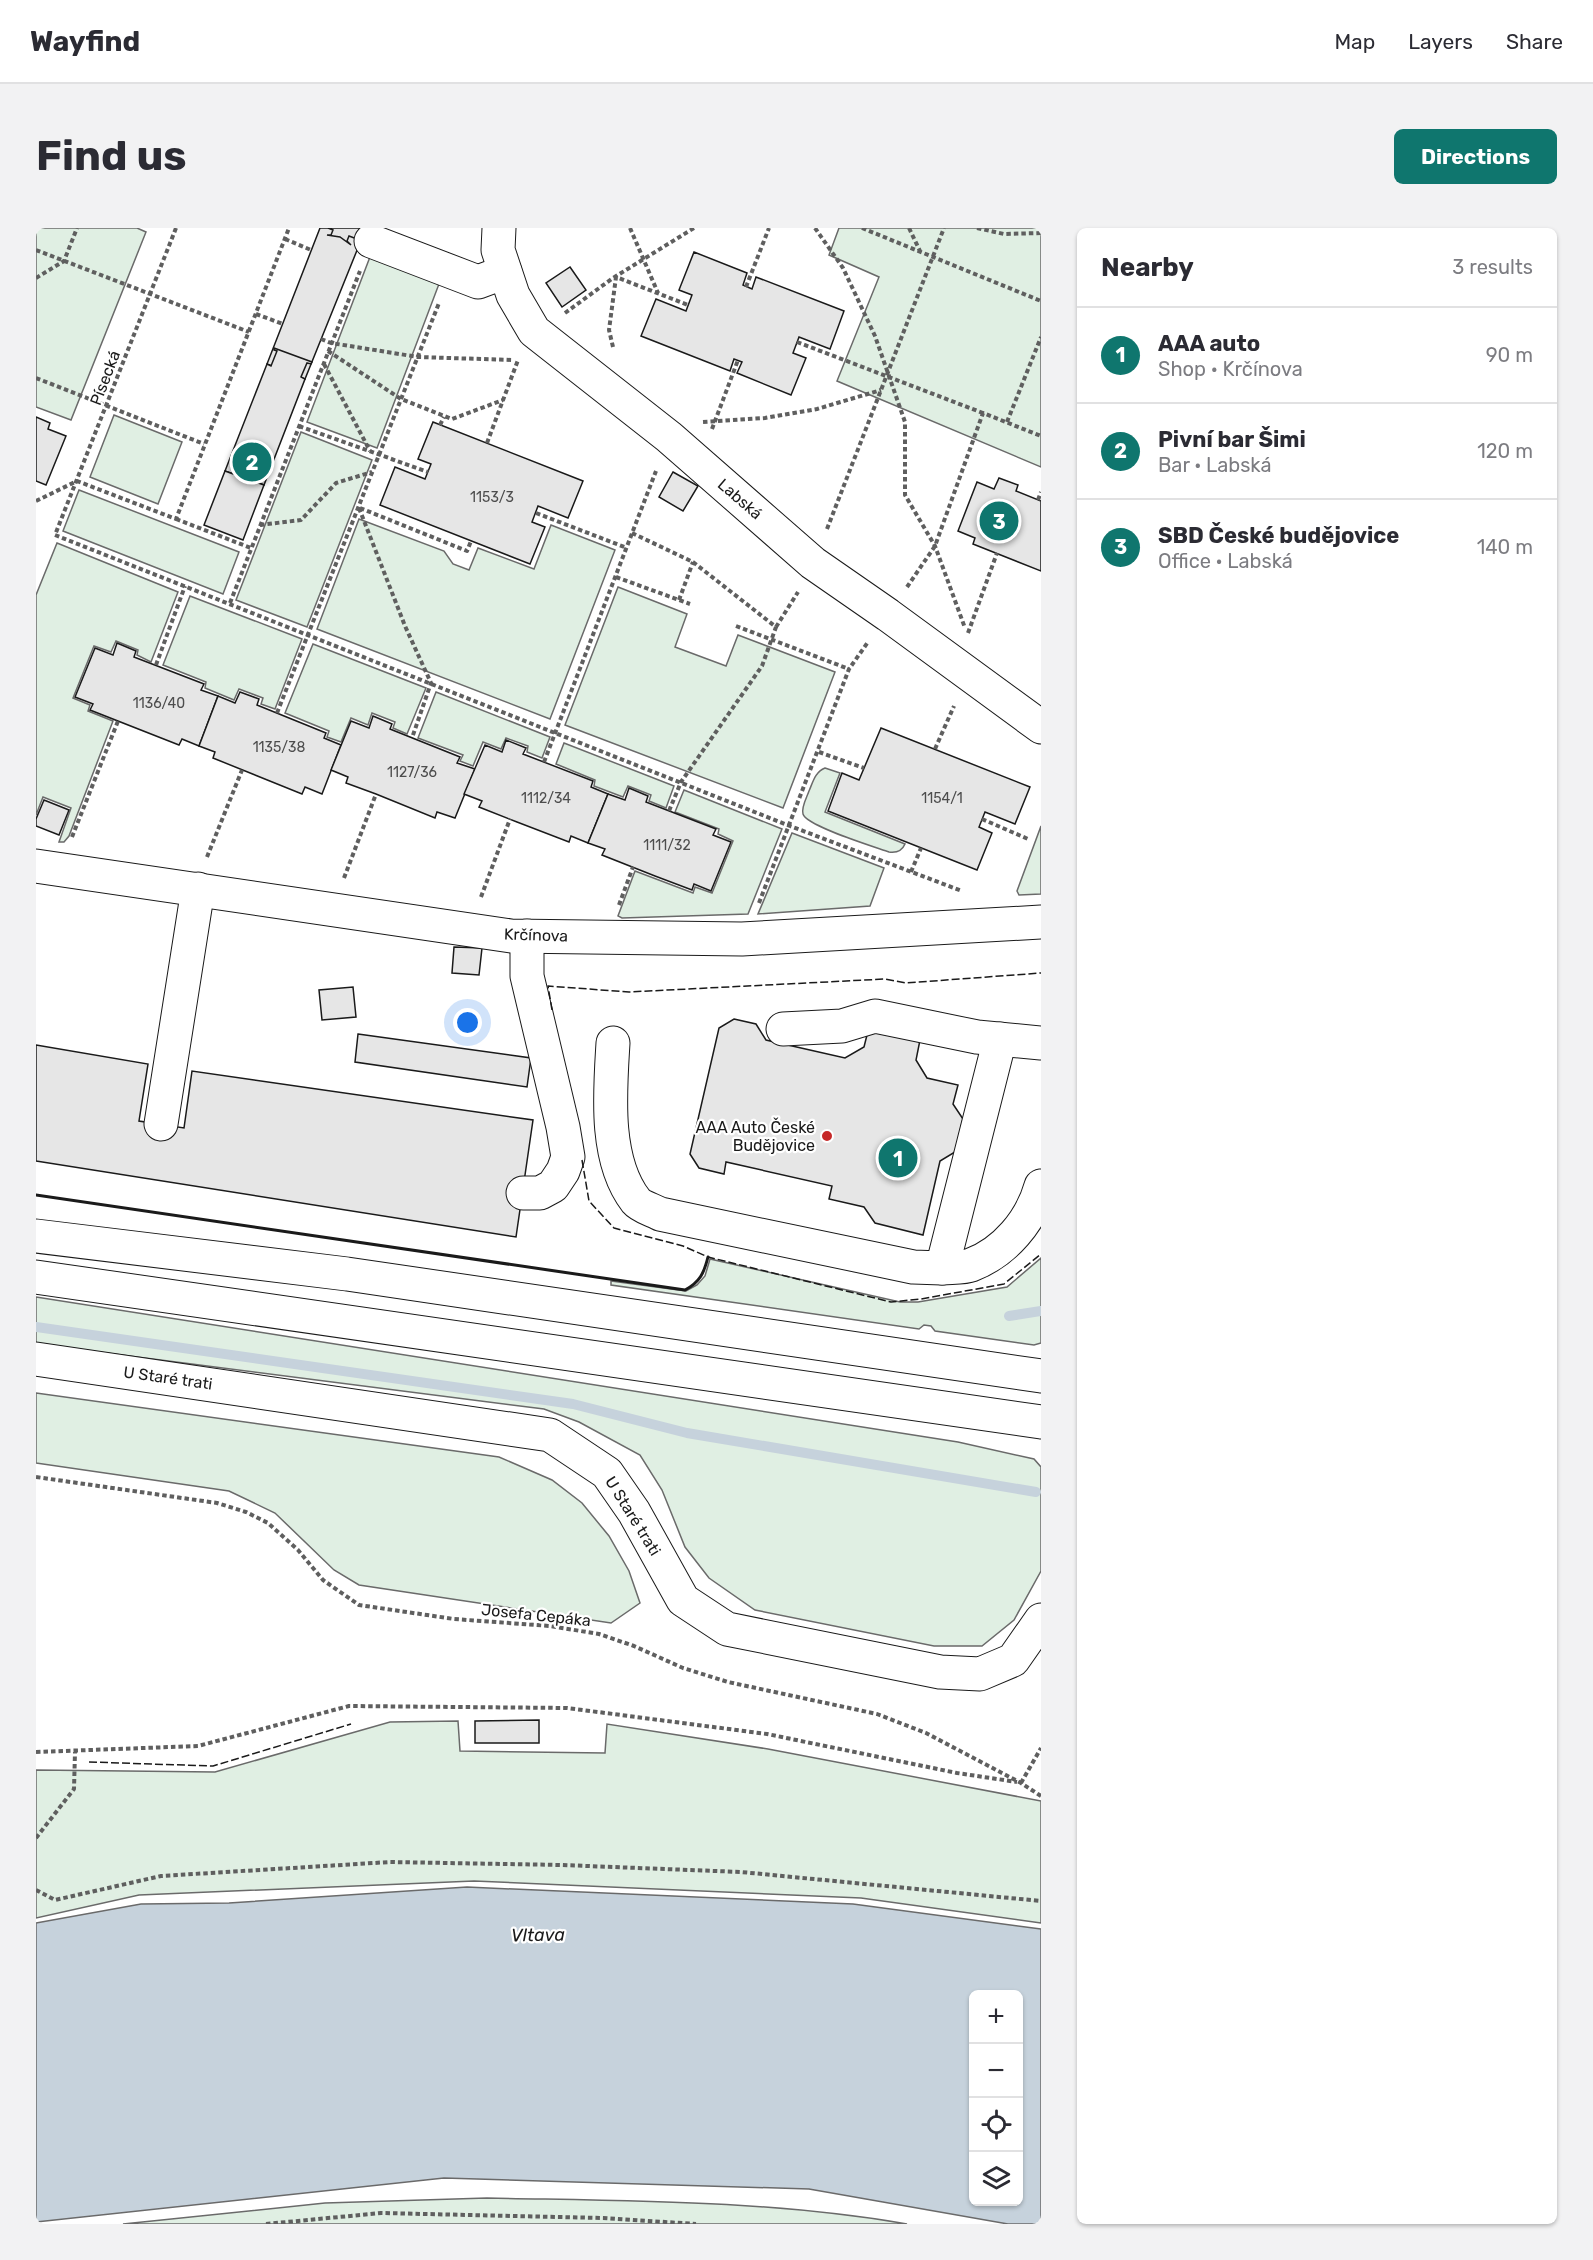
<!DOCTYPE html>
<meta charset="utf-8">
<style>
:root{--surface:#fff;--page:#f2f2f3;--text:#2b2b33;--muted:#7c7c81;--line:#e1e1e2;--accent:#0f766e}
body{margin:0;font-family:Rubik,sans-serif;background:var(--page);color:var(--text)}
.controls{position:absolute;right:18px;bottom:18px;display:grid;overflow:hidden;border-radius:9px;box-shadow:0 2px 4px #0004}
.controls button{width:54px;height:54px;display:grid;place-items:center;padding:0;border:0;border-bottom:2px solid var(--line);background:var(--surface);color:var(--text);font:30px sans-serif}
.you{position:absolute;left:432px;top:795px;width:21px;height:21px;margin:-15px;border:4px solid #fff;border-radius:50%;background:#1a73e8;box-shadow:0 0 0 9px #1a73e833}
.badge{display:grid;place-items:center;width:39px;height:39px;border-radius:50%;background:var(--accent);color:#fff;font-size:20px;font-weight:700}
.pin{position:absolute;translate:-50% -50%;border:3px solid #fff;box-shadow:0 2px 6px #0006}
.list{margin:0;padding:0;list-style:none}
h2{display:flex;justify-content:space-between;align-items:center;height:78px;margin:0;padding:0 24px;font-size:26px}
h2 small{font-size:20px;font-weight:400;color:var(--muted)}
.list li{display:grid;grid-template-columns:39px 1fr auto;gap:18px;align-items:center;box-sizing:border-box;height:96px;padding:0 24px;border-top:2px solid var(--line)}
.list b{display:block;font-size:22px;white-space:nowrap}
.list p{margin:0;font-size:20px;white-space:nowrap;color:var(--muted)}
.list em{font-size:20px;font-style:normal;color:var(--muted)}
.icon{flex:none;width:33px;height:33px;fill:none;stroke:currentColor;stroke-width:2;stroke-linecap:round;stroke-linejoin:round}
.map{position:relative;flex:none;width:1005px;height:1996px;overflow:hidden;border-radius:9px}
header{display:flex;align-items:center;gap:36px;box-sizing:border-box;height:84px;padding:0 30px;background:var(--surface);border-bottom:2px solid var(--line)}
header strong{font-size:28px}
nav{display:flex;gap:33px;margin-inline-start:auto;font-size:21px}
.intro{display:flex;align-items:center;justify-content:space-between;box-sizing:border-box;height:144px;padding:0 36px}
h1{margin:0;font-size:42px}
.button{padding:15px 27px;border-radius:9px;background:var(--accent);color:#fff;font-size:21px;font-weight:700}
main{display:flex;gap:36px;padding:0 36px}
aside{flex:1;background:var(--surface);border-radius:9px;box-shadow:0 2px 4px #0004}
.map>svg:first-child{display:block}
</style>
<header>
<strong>Wayfind</strong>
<nav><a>Map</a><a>Layers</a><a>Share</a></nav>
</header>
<div class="intro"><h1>Find us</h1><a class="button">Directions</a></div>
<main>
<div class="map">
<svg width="1005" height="1996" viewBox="0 0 1005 1996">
<rect width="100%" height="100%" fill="#fff"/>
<g fill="#e0efe3" stroke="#6a6a6a" stroke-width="1.5">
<polygon points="0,0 101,0 110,4 35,192 0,179"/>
<polygon points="803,0 1005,0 1005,239 801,153 843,49 793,27"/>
<polygon points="337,21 406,48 341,220 271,194"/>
<polygon points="78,187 146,214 122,276 54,249"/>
<polygon points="265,204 336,232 271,399 200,372"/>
<polygon points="43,262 203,324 187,366 27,303"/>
<polygon points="323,291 408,323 417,336 433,342 442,320 498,341 515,297 579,322 514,491 281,401"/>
<polygon points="21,315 142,364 115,434 101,427 102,422 80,413 75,424 58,418 37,470 54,477 52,483 77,493 33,608 28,614 23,614 35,580 7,569 0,587 0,367"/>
<polygon points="582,359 651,386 639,419 690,438 702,407 799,444 747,580 529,497"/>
<polygon points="154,368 266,411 239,481 225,476 227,470 203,461 198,472 169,460 170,454 127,437"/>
<polygon points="277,416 390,460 371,506 357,500 359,494 336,485 332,497 315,490 305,514 291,509 293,503 249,485"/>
<polygon points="400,464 514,509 506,530 491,524 492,518 470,510 465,521 447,514 437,538 424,533 427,527 382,510"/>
<polygon points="528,515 638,558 630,580 613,573 615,567 592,558 587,569 558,558 559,552 520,536"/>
<path d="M789,540l15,5 -15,39 80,32c-3,7 -9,9 -16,8 -14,-5 -83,-26 -86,-38 -2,-7 4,-17 6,-23 4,-9 6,-19 16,-23z"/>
<polygon points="648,562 746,601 712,686 586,690 582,688 599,643 657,665 659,659 676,665 697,613 682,606 683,601 639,584"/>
<polygon points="1005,598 1005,666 983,667 981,663"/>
<polygon points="756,605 848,640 834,678 722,686"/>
<polygon points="1005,1030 1005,1115 998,1117 899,1103 895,1098 888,1097 883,1101 575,1057 575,1053 650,1063 661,1057 669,1048 674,1031 864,1074 882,1074 971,1059"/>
<polygon points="0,1069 922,1214 998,1231 1005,1239 1005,1343 978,1392 946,1418 898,1418 719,1382 673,1350 649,1319 626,1262 604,1227 543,1194 508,1181 0,1116"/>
<polygon points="0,1165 463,1229 516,1252 546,1275 573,1308 593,1343 604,1375 575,1395 323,1357 298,1342 239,1285 193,1263 0,1235"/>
<polygon points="422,1493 424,1523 569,1525 571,1496 732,1521 1005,1573 1005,1695 825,1670 438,1653 103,1667 0,1690 0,1542 179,1544 354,1494"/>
<path d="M451,1970c140,3 281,2 420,26h-784l202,-21z"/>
</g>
<path fill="#c6d2dc" stroke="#6a6a6a" stroke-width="1.5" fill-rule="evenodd" d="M431,1659l386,17 188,25v295h-33l-199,-35 -365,-11 -408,44v-299l105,-19 88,-1zM938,1766h44v208h-44z"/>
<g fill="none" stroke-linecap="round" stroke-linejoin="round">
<g stroke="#c6d2dc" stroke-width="10">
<polyline points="973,1088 1005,1083"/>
<polyline points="0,1099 537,1176 651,1205 1000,1264"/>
</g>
</g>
<g fill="#e6e6e6" stroke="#1a1a1a" stroke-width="1.5">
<polygon points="284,0 330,0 269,151 231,136"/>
<polygon points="292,0 326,0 321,11 313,8 311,13 315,17 304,9 291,7 295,7 297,2"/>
<polygon points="658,24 711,45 707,57 716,61 720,49 808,83 794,121 763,109 757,125 770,130 755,167 701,145 706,134 698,131 694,143 605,108 620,71 650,83 656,67 643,62"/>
<polygon points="534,39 550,62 526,79 510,55"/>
<polygon points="238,120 276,134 275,136 271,135 265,149 269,151 228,257 217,253 215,259 218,263 207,255 193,254 198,253 200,247 189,243 231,136 235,138 241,123 238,122"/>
<polygon points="0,189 14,195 12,201 30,208 10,257 0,253"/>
<polygon points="397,194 547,253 532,290 502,278 496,294 509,299 494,336 344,277 359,239 389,251 395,236 382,231"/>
<polygon points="189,243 228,257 207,312 168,297"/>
<polygon points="637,244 662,258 647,283 623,269"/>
<polygon points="963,250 982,257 980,263 1005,273 1005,343 937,316 939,310 922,303 941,254 958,261"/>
<polygon points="81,415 100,423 98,429 168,456 165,462 182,468 163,518 146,511 143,517 54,482 57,476 39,469 59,420 77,427"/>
<polygon points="204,464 223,471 221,477 290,505 288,510 305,517 286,566 269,559 266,566 177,530 179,524 163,518 182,468 199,475"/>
<polygon points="337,488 356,496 354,501 424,529 421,535 439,541 419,590 401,584 399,590 340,566 310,555 312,549 295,542 315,493 333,500"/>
<polygon points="845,500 994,559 979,596 949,584 943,599 956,605 941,642 792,583 806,545 823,552"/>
<polygon points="470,512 490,520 487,526 557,553 555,559 572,566 552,615 535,608 533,614 481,594 443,579 446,573 428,566 449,517 466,524"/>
<polygon points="593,560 612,568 610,574 680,601 677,607 695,614 675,663 658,656 656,662 619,648 566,627 569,621 552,615 572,566 589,572"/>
<polygon points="8,572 33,582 23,607 0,598 0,591"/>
<polygon points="418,719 446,720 443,747 416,745"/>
<polygon points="317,759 320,789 286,792 283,762"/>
<polygon points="698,791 720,796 730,812 809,830 828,819 834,795 885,807 880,832 891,850 922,857 917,876 927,891 919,924 904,933 887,1007 839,995 828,979 793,971 796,958 690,934 688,946 663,940 654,926 683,800"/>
<polygon points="322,806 495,830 491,859 319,834"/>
<polygon points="0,817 112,836 103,893 148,900 156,843 497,892 480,1009 0,933"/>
<polygon points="503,1492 503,1515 439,1515 439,1493"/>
</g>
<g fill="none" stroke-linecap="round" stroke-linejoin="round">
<defs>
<g id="minor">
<polyline points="463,0 462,22 477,67 498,103 633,209 777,335 852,387 1005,499"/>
<polyline points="335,13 442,54 469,44"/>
<polyline points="0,638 475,708 706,711 1005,694"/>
<polyline points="747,801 806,798 839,788 941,809 1005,815"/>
<path d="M577,815c-3,49 -9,117 23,158 5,6 17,9 24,13l253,53 29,1 58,-229"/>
<polyline points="125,896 162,661"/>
<polyline points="487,965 504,965 517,958 527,943 532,929 527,899 491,748 491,708"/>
<path d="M906,1040c9,-1 21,0 29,-3 34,-13 60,-44 70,-79"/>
<polyline points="0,1131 514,1207 571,1245 598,1284 647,1372 691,1401 904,1444 944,1446 977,1432 1005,1392"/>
</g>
<g id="major">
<polyline points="0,1008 311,1046 1005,1148"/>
<polyline points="0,1049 1005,1194"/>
</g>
</defs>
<use href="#minor" stroke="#1a1a1a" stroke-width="35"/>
<use href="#major" stroke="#1a1a1a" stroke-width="35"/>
<g stroke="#5f5f5f" stroke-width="4" stroke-dasharray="4.5 3" stroke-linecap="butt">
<polyline points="140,0 19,307 754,598 926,663"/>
<polyline points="594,0 622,65"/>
<polyline points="779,0 807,40 839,108 869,194 869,267 899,318 929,400"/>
<polyline points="826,0 1005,73"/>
<polyline points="873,0 884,23"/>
<polyline points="941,0 968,6 1005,5"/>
<polyline points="249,11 275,22"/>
<polyline points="0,22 213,104"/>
<polyline points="0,50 28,33 41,0"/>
<polyline points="710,59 733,0"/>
<polyline points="529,85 577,50 658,0"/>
<polyline points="220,86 247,96"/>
<polyline points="285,111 295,115 382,129 477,132"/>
<polyline points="761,114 947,185"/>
<polyline points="577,119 573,102 580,49 652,77"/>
<polyline points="292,123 365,171 416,191 467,172"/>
<polyline points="288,136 334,223"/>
<polyline points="0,150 168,216"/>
<polyline points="667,194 729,190 781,181 845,162"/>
<polyline points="971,194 1005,109"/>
<polyline points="404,197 408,189"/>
<polyline points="263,198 392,244"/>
<polyline points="676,201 702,132"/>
<polyline points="451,215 482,132"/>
<polyline points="1002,272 1005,264"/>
<polyline points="0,273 41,253 140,291 253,0"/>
<polyline points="323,280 369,398 395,455 376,510"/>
<polyline points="324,280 431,323 435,313"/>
<polyline points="500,285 591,320"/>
<polyline points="140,291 215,320"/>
<polyline points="224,297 265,292 300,255 336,244"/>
<polyline points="791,301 908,0"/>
<polyline points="596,305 657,334 740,399 726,438 645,554 633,583"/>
<polyline points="580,349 654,376"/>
<polyline points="871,359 899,318 947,185 1005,208"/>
<polyline points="643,372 657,334"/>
<polyline points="194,375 324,43"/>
<polyline points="700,398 813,441"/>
<polyline points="740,399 762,364"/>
<polyline points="932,405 961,325"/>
<polyline points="120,437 149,358"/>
<polyline points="241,485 403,75"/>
<polyline points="899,521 918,478"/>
<polyline points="783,524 828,540"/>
<polyline points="508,534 620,243"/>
<polyline points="946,591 992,611"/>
<polyline points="36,609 82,493"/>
<polyline points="171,629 206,542"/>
<polyline points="875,644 885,620"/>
<polyline points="308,650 340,566"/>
<polyline points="445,669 474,591"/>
<polyline points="723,675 813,441 832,414"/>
<polyline points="583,677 597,639"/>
<polyline points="0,1249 181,1275 210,1284 232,1295 262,1322 287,1352 323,1377 418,1391 514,1398 563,1406 598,1418 647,1440 692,1454 841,1486 890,1505 985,1555 1005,1568"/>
<polyline points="0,1524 162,1518 313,1478 531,1480 731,1506 921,1545 981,1554"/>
<polyline points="985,1555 1005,1520"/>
<polyline points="0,1610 38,1561 39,1524"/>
<polyline points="0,1662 19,1672 125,1648 354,1634 526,1637 705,1644 1005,1673"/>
<polyline points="230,1996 345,1985 567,1990 660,1996"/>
</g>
<use href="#minor" stroke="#fff" stroke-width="33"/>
<use href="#major" stroke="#fff" stroke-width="33"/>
<g stroke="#1a1a1a" stroke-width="1.5" stroke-dasharray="8 3" stroke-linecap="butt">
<polyline points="516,782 512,758 593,764 849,751 870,755 1005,745"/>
<polyline points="546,932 553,973 578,1000 647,1018 672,1029 855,1074 885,1071 968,1056 1005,1026"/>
<polyline points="53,1534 177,1538 315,1496"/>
</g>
<path stroke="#1a1a1a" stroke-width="3" d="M0,967l649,95c15,-8 19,-17 23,-33"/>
</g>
<circle fill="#c62828" stroke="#fff" stroke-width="2" cx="791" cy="908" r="6"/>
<g text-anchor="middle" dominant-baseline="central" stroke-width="4.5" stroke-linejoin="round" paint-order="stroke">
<g font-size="14" fill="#4d4d4d">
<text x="456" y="269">1153/3</text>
<text x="123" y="475">1136/40</text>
<text x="243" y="519">1135/38</text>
<text x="376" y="544">1127/36</text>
<text x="510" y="570">1112/34</text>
<text x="906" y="570">1154/1</text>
<text x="631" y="617">1111/32</text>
</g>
<g font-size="16" fill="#1a1a1a" stroke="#fff">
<text transform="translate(69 150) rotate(-69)">Písecká</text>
<text transform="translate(704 271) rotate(41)">Labská</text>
<text transform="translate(500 707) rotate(2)">Krčínova</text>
<text transform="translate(132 1150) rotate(8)">U Staré trati</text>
<text transform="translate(597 1288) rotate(58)">U Staré trati</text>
<text transform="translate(500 1387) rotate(6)">Josefa Cepáka</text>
</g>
<g font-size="16" fill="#1a1a1a" stroke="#fff" text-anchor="end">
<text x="779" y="899">AAA Auto České<tspan x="779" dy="18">Budějovice</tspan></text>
</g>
<g font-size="18" font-style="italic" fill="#1a1a1a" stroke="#fff">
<text transform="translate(502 1707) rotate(-1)">Vltava</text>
</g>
</g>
</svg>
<div class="controls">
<button>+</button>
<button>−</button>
<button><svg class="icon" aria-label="locate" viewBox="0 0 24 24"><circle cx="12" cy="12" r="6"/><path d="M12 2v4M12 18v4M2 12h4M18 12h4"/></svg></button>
<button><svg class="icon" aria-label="layers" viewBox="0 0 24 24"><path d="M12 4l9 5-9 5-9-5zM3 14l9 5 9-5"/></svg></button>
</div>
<div class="you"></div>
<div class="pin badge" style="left:862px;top:930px">1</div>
<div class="pin badge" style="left:216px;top:234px">2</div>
<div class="pin badge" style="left:963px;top:293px">3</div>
</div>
<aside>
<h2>Nearby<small>3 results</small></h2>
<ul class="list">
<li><span class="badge">1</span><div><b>AAA auto</b><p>Shop · Krčínova</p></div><em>90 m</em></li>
<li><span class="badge">2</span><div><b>Pivní bar Šimi</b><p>Bar · Labská</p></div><em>120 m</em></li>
<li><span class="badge">3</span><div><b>SBD České budějovice</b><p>Office · Labská</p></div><em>140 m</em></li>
</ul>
</aside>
</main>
